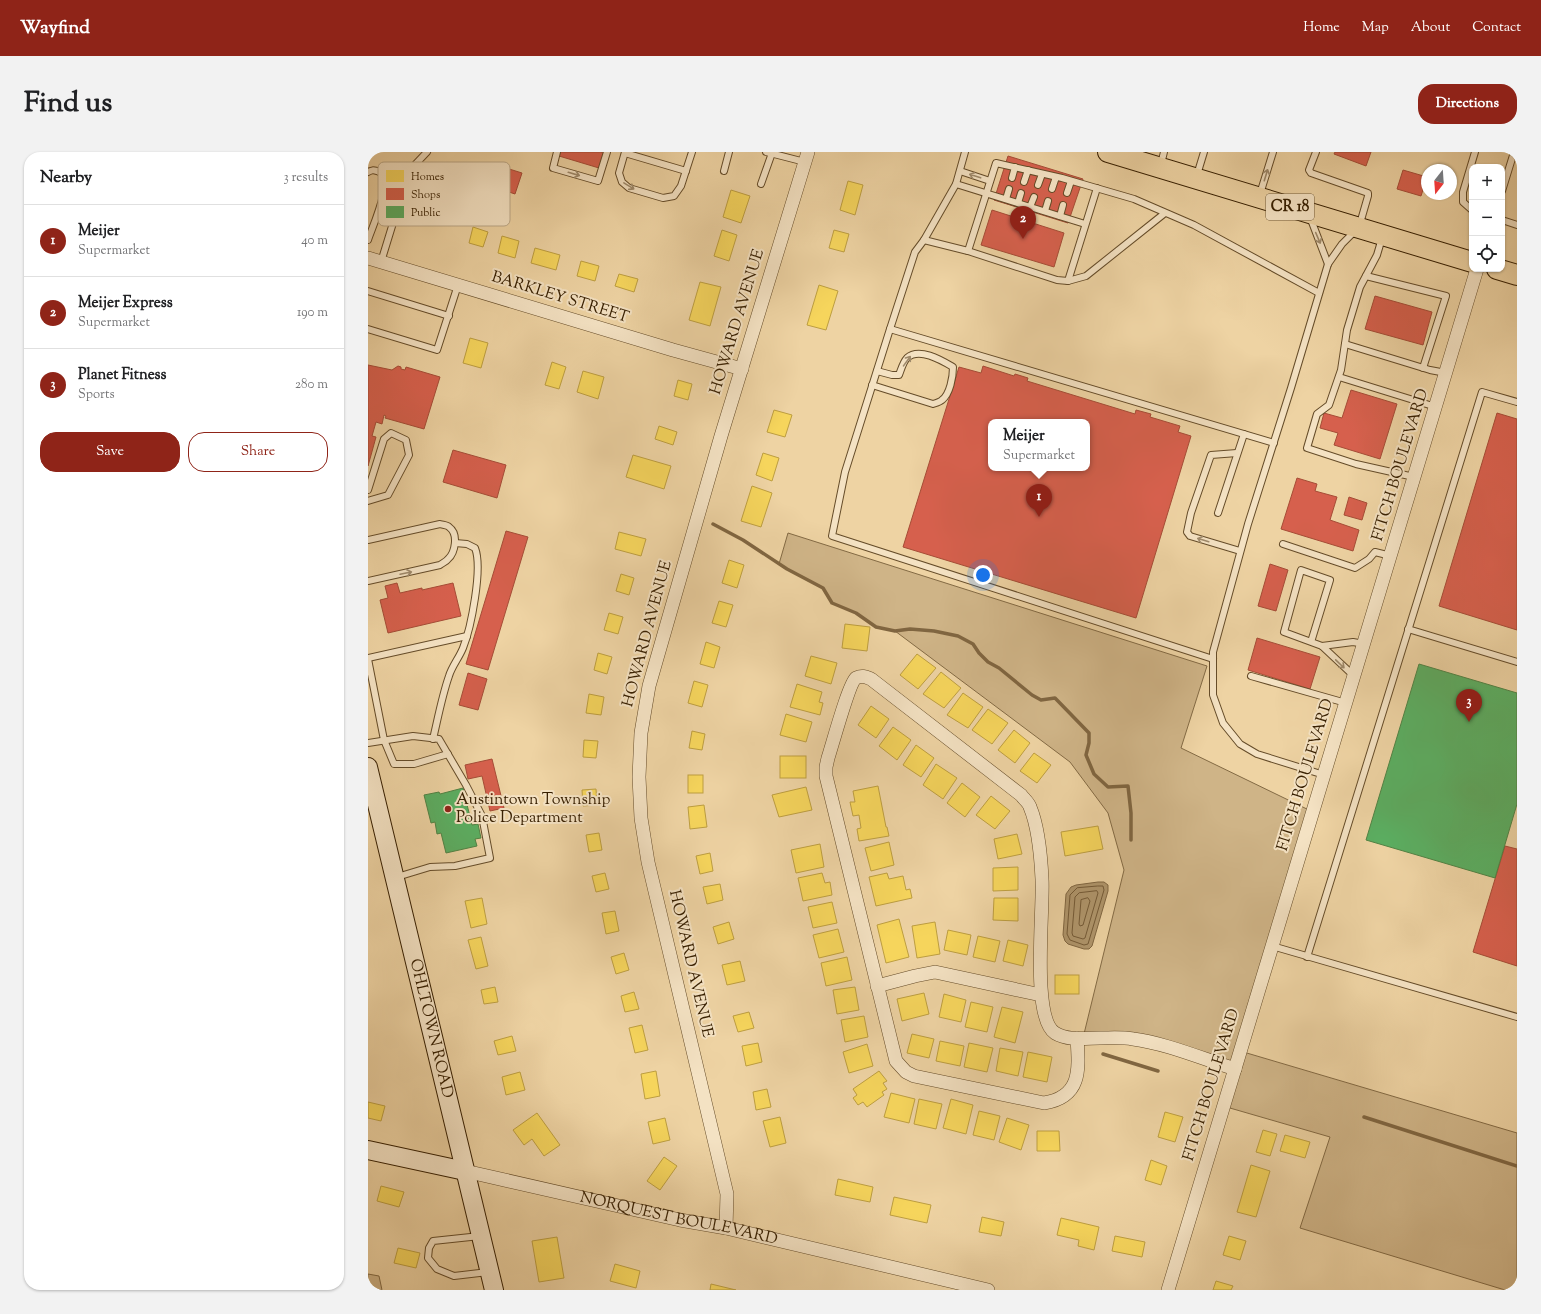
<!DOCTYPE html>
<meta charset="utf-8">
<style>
:root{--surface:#fff;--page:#f2f2f2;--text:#202124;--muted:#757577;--line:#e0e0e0;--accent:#8f2418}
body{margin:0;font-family:"Sorts Mill Goudy",serif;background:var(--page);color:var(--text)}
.controls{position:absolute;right:12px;top:12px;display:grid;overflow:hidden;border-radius:8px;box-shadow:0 1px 3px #0004}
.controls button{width:36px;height:36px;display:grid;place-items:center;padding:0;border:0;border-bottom:1px solid var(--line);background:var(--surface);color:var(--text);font:20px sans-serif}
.compass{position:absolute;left:1053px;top:12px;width:36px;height:36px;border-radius:50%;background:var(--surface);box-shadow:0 1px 3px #0004;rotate:197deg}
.you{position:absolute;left:615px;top:423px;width:14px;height:14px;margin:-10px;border:3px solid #fff;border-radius:50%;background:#1a73e8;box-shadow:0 0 0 6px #1a73e833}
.badge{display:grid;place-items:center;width:26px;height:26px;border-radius:50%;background:var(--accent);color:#fff;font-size:13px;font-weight:700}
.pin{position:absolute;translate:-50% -33px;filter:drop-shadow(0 1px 2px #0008)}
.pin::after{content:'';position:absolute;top:21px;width:14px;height:12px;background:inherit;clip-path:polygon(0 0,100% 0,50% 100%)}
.popup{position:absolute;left:620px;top:267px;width:102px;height:52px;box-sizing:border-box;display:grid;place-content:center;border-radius:8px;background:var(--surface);filter:drop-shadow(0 1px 3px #0005);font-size:13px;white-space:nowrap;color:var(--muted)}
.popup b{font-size:15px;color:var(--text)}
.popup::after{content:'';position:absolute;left:50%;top:100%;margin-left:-8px;border:8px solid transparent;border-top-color:var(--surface)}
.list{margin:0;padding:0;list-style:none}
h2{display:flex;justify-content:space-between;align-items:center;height:52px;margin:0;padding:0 16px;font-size:17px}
h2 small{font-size:13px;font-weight:400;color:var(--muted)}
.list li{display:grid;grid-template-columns:26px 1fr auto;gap:12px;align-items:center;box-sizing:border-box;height:72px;padding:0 16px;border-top:1px solid var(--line)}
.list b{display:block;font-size:15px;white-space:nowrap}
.list p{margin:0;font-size:13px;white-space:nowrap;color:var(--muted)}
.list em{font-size:13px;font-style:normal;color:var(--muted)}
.actions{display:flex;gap:8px;padding:12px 16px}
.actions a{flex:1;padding:9px 0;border:1px solid var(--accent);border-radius:16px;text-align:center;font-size:14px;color:var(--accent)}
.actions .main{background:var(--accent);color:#fff}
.icon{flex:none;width:22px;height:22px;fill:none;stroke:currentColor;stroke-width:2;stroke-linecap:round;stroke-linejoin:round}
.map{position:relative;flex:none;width:1149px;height:1138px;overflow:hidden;border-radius:16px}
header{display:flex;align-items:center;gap:24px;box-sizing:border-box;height:56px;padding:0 20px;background:var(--accent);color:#fff}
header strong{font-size:19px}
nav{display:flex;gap:22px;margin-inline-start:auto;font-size:14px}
.intro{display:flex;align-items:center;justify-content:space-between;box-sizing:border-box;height:96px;padding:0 24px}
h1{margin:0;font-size:28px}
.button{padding:10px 18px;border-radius:16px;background:var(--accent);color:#fff;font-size:14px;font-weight:700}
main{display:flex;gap:24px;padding:0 24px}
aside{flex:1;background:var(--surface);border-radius:16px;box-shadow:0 1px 3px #0004}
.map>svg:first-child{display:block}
</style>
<header>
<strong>Wayfind</strong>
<nav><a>Home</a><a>Map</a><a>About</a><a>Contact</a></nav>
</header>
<div class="intro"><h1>Find us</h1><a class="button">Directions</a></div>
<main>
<aside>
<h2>Nearby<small>3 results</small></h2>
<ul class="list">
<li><span class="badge">1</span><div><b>Meijer</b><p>Supermarket</p></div><em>40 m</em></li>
<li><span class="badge">2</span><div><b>Meijer Express</b><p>Supermarket</p></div><em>190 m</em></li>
<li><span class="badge">3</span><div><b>Planet Fitness</b><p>Sports</p></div><em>280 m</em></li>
</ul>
<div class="actions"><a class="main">Save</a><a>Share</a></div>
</aside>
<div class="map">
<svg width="1149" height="1138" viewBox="0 0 1149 1138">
<rect width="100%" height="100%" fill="#eed3a3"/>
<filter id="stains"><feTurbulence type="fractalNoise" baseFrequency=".005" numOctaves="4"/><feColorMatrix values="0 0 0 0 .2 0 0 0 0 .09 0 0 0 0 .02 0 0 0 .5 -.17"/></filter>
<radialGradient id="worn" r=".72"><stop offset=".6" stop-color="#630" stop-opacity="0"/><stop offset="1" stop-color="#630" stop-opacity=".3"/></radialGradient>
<g fill="#cfb487" stroke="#836a44">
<polygon points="420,381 839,514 813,596 945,660 872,899 1149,981 1149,1138 1137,1138 932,1076 962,985 855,954 867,917 781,889 715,886 756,718 740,661 702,610 527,479 508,475 488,461 464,451 455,436 411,412"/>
<polygon points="0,1122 11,1124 14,1138 0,1138"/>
</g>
<polygon fill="#b0966c" stroke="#806641" points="730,730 736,730 740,733 740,739 724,794 721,797 716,797 700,792 697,789 695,783 698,742 703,735 708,733"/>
<g fill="#f6d55c" stroke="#bd9e40">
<polygon points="480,29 495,33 487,63 472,58"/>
<polygon points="363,38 382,44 373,71 355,65"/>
<polygon points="105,75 120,80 115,95 101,91"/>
<polygon points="354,78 369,83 361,109 346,104"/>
<polygon points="466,78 481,82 476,100 461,96"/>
<polygon points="134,84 151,89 147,106 130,101"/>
<polygon points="167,96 192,103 188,118 163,111"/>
<polygon points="213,109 231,114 227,129 209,124"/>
<polygon points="251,122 270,127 266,140 247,134"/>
<polygon points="332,130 353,135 342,174 321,168"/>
<polygon points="451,133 470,139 458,178 439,173"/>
<polygon points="102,186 120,191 113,216 95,211"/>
<polygon points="184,210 198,215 191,237 177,233"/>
<polygon points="215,219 236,225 230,247 209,240"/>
<polygon points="310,228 324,232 320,248 306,244"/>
<polygon points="406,258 424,263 417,285 399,280"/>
<polygon points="291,274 309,280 305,293 287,287"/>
<polygon points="395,301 411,306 404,329 388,323"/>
<polygon points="265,303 303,314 296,337 258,325"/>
<polygon points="384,334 404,341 393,375 373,369"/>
<polygon points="251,380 278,387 273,404 247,397"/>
<polygon points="361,408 376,413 369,436 354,431"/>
<polygon points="253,422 266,426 261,443 248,439"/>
<polygon points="351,449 365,453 358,475 344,471"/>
<polygon points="241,461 255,465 250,482 236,478"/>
<polygon points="477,472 502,475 499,499 474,496"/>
<polygon points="338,490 352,495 346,516 332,512"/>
<polygon points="230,501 244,505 239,522 226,518"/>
<polygon points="549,502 568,516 550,537 532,523"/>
<polygon points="443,504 469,511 463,532 437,524"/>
<polygon points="573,520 593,536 576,556 555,542"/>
<polygon points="326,529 340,533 334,555 320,551"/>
<polygon points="429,532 454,540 451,550 455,551 452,563 422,555"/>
<polygon points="595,541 615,555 600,576 579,563"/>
<polygon points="221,542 236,545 233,563 218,561"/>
<polygon points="503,554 521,567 508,586 490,573"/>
<polygon points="620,557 640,571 624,592 604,578"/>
<polygon points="418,562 444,570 438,590 412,583"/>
<polygon points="525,575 543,588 529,608 511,594"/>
<polygon points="646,578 662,591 647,611 630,598"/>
<polygon points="324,579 337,582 334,598 321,596"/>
<polygon points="216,588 230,589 228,606 215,605"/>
<polygon points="548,593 566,606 553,625 535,613"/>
<polygon points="666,601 683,613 669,631 652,619"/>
<rect x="412" y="604" width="26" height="22"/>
<polygon points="568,612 589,626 575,647 555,633"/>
<rect x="320" y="623" width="15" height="18"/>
<polygon points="594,631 612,645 597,665 579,651"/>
<polygon points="510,634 518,675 519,675 521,684 491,689 489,677 493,676 491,663 485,664 482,650 487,650 485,639"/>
<polygon points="438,635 444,658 411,665 404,643"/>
<polygon points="228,637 229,653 215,654 214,638"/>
<polygon points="623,644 642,659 627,677 608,663"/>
<polygon points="336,653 339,675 322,677 320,655"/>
<polygon points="730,674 735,697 697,704 693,680"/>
<polygon points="231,681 234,698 221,700 218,683"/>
<polygon points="649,682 654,702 630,707 626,687"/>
<polygon points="521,690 526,713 503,719 497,696"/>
<polygon points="452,692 456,715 428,721 423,698"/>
<polygon points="342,701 345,719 332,722 328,704"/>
<polygon points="650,715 650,738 625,739 625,716"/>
<polygon points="237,721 241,737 228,740 224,724"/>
<polygon points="454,721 457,731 462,730 464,743 435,749 430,726"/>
<polygon points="519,721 521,727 535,724 538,738 542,737 544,746 508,754 501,725"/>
<polygon points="352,732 355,748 339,752 335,735"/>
<polygon points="114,746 119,772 103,776 97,749"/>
<polygon points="626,746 650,746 650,769 625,768"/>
<polygon points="464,750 469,771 445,776 440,755"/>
<polygon points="247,759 251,779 238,782 234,761"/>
<polygon points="531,767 541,805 518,811 509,773"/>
<polygon points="361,770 366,787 350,792 345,775"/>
<polygon points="567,770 572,802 549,806 544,774"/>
<polygon points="470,777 476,800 451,806 445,783"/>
<polygon points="580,778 603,783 599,803 576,798"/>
<polygon points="610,784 632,789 627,810 605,805"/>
<polygon points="113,785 120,814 108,817 100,788"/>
<polygon points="640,788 660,793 655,814 635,809"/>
<polygon points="256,801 261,818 248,822 243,805"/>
<polygon points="479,805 484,828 458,834 453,811"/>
<polygon points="372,809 377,829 359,833 354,813"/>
<rect x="687" y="823" width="24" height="19"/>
<polygon points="127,835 130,850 116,852 113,838"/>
<polygon points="487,835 491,858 469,862 465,838"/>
<polygon points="266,840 271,857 257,860 253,844"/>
<polygon points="556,841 561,862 534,869 529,847"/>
<polygon points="576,842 598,848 593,870 571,865"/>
<polygon points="603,850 625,855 619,880 597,875"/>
<polygon points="634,855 655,860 647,891 626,885"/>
<polygon points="381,860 386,876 370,880 365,864"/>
<polygon points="496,864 500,885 477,890 473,868"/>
<polygon points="274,873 280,898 267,901 261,876"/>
<polygon points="544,882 566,887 561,906 539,901"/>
<polygon points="144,884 148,899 130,903 126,889"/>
<polygon points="572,889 596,894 592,914 568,909"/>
<polygon points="390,891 394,910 378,914 374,894"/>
<polygon points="601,891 625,896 619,920 596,915"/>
<polygon points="499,892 505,914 481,921 475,900"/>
<polygon points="632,896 655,900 650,924 628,919"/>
<polygon points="660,900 684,905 679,930 655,925"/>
<polygon points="288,919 292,944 277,947 273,922"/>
<polygon points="511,919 519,929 515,931 519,937 514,940 516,943 499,955 495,950 490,953 485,946 489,943 485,937"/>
<polygon points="152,920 157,938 138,943 134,925"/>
<polygon points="399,937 403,955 388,958 385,940"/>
<polygon points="523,941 547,947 541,971 516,965"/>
<polygon points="551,947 574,952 568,977 546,972"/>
<polygon points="583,947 605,953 598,982 575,976"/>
<polygon points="0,950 17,954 13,969 0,966"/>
<polygon points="611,959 632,964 626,988 605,983"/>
<polygon points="797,960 815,965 807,990 790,985"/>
<polygon points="169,961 192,993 176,1004 164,987 156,993 145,978"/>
<polygon points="412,965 418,991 402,995 395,969"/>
<polygon points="297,966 302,988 285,992 280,970"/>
<polygon points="639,966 661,973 653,998 631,990"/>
<polygon points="895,978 909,982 902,1004 888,1000"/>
<polygon points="669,979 691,979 692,999 669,999"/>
<polygon points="917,983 942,990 937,1006 912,999"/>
<polygon points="296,1005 309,1014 292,1038 279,1029"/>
<polygon points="783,1008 799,1014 793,1033 777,1028"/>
<polygon points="883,1013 902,1019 888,1065 869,1060"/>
<polygon points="470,1027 505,1035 502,1050 467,1043"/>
<polygon points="13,1034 36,1040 31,1055 9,1049"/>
<polygon points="526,1045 563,1053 559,1071 522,1063"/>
<polygon points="614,1065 636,1070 633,1084 611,1080"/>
<polygon points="693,1066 731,1075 726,1098 710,1094 711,1088 689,1083"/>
<polygon points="747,1084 777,1090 774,1105 744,1099"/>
<polygon points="861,1084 878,1089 872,1108 855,1103"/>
<polygon points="189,1085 196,1126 171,1130 164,1089"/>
<polygon points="30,1096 52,1101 48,1116 26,1111"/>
<polygon points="247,1112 272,1119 268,1136 242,1129"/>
<polygon points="848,1129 865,1134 863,1138 845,1138"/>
<polygon points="343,1132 368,1138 342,1138"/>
</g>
<g fill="#d6604d" stroke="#a64c36" fill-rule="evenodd">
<polygon points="192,0 232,0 236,1 231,16 191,4"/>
<polygon points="967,0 1003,0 998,14 966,2"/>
<polygon points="640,4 715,27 700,71 626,48"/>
<polygon points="138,16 154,21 147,42 132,37"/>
<polygon points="1035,18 1059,25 1053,44 1029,37"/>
<polygon points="624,58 696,81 686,115 613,93"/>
<polygon points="1007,144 1064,160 1055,193 997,177"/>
<polygon points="0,213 24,218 30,214 33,215 33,217 37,218 38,215 72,225 56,277 17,266 18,264 16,263 14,272 8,270 4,284 8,285 0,314"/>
<path d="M615,214l31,10 1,-2 13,4 -1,3 108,33 1,-4 15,4 -1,3 30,9 -2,6 13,4 -55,182 -233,-71 56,-180 22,6zM623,270h96v46h-96z"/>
<polygon points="983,238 1029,252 1012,307 966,293 970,281 952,276 956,261 974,266"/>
<polygon points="1129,261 1149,267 1149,478 1071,454"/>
<polygon points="85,298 138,313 129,346 75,330"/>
<polygon points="929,326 949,332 947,339 969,345 962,368 991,378 985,399 913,377"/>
<polygon points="981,345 999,351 994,368 976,363"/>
<polygon points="138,379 160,385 120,518 98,512"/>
<polygon points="902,412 920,418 908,459 890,454"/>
<polygon points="29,431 32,441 54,436 54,438 85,431 93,464 20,481 12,448 20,446 17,434"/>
<polygon points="889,486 952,505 942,537 880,518"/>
<polygon points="100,521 119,527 110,558 91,553"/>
<polygon points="124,607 136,656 122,659 114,624 100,627 97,613"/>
<polygon points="1137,694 1149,697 1149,814 1105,800"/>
</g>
<g fill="#5aae61" stroke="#508344">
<polygon points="1051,512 1149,541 1149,652 1127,726 998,688"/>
<polygon points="95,636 104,673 110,672 113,686 107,687 109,694 78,701 73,681 69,682 67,670 63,671 56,643 71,640 72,642"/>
</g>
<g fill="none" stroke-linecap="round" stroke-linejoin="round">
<g stroke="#745a36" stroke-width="1">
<polygon points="730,734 735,734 736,738 720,792 716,793 702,788 699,782 702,743 709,736"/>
<polygon points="729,739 730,741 717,786 715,787 705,784 704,781 707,745 711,741"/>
<polygon points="720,746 722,749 715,773 712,774 711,772 713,748"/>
</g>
<g stroke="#806641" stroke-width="3.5">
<polyline points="345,372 375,388 419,417 455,436 464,451 488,461 508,475 527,479 542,477 566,479 590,484 605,492 611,501 620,510 631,516 664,543 673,548 687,546 721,581 721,591 718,603 726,622 740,635 760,634 763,661 763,688"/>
<polyline points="735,902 790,919"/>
<polyline points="996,965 1149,1014"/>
</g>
<defs>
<g id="lane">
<polyline points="189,0 185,16 230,29 239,0"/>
<polyline points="257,0 251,21 254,30 261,36 295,46 306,44 313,34 324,0"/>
<polyline points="398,0 437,10"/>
<polyline points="597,0 588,32 556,88 600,99"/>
<polyline points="948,0 941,18 943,21 1000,41 1000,44 991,75 974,92 960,112 923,236 880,372 845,500 845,543 855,571 872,592 889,602 956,623"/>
<polyline points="257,1 318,19"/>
<polyline points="793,12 796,0"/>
<polyline points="356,19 361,0"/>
<polyline points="592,19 622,29"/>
<path d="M0,20c4,-2 5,-2 9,-1 19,6 -5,56 -9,69"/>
<polyline points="829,23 836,0"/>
<polyline points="644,26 647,15"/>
<polyline points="656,30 660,18"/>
<polyline points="393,32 404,1"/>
<polyline points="588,32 717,72"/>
<polyline points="670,33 674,22"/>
<polyline points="684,37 688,25"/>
<polyline points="1134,39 1146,0"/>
<polyline points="699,41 703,29"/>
<polyline points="892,42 905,0"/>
<polyline points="638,47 641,37"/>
<polyline points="650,51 653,41"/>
<polyline points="662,55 666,45"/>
<polyline points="1104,58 1095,50 1095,40 1107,0"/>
<polyline points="677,59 680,49"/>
<polyline points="797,61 718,124 700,129 689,128 600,99 628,11 694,26 766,47 826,73 951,141"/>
<polyline points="692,64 695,53"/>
<polyline points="942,65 960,112"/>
<polyline points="1134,68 1149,73"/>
<polyline points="1014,86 1009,103 992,135 979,178 973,218 961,253 949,262 939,296 988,312 1046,325"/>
<polyline points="556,88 547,100 522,177 906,291"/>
<polyline points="13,110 41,19 59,0"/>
<polyline points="998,124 1078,144 1055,216"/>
<polyline points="700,129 729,36"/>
<polyline points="0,139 81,164"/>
<polyline points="0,177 69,198 90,133"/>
<polyline points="522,177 477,320 464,384 845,507"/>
<polyline points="977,192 1062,218 1078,221"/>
<polyline points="971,225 1068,255"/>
<path d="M504,233l61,19c3,-1 7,-2 9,-4 8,-6 11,-23 11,-33 -12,-7 -34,-20 -46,-9 -4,4 -6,12 -8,17h-7l-15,-4"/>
<polyline points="869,301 843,303 823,361 819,380 822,384 872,399"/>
<polyline points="0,338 16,287 23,281 38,288 41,303 20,343 0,349"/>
<polyline points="850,361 876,282"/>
<path d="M0,388l72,-16c3,1 7,1 9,3 10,7 6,26 -1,32 -2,3 -6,4 -8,6l-72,16"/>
<polyline points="915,392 987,416 1001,407 1007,400 1023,404"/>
<polyline points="1040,477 1149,510"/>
<polyline points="943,490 962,428 933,418 916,480 954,494"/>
<polyline points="0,506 99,484"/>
<polyline points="0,507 16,588 26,612 46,612 80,602"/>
<polyline points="883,524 978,551"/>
<polyline points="986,524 954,494 985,490 996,492"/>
<path d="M65,587c5,-21 9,-43 16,-63 3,-10 10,-18 14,-28 8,-20 20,-80 12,-100l-8,-4 -12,-1"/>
<polyline points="0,591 45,584 71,587 98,633 114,664 122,706 87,714 62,715 29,725"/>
<polyline points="904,794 1149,865"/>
<polyline points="939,805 1114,240 1149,250"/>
<polyline points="112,1084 65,1089 61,1096 60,1106 69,1117 86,1124 120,1120"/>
</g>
<g id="street">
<polyline points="0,106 305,198 374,217"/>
<polyline points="509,834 547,824 567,820 673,843"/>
<path d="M709,886c2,31 5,59 -33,65l-130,-27 -8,-4 -10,-11 -70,-285v-9l2,-9c4,-12 21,-75 28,-80 6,-3 10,-1 15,1l150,116c3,4 8,8 9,12 8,19 11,51 12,72 2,29 -11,139 13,154 13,8 31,5 45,5 11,0 22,-1 33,1 32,4 70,20 102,30"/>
<path id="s1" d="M97,1019l215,49 46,8 262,62"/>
<polyline points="358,1076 359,1042 280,710 273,666 271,625 273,581 281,534 353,284 440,0"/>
<polyline points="800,1138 1109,117"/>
</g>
<g id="secondary">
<path id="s2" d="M0,615l126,523"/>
<polyline points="0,998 97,1019"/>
</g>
<g id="primary">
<polyline points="740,0 1104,110"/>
<polyline points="1129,117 1149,123"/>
</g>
</defs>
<use href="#lane" stroke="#654c29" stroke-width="8"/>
<use href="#street" stroke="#654c29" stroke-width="14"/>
<use href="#secondary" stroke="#371f00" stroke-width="20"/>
<use href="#primary" stroke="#371f00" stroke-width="22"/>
<use href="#lane" stroke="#f4e2c3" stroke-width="6"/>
<use href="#street" stroke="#f4e2c3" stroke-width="13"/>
<use href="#secondary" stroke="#f4e2c3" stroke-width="18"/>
<use href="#primary" stroke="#eed3a3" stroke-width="20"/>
</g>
<defs><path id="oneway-shaft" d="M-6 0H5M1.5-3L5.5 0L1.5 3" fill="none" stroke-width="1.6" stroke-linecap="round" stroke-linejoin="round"/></defs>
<g stroke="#9f8a6b">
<use href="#oneway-shaft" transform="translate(206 22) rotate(16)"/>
<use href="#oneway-shaft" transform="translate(898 23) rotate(-73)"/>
<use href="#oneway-shaft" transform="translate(607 24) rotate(-162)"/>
<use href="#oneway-shaft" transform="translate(261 34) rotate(31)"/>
<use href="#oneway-shaft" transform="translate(950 86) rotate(67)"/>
<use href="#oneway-shaft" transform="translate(539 209) rotate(-54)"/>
<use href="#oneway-shaft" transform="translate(835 388) rotate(-163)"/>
<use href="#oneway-shaft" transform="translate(38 421) rotate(-12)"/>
<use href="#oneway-shaft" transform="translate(972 512) rotate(44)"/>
</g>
<circle fill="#8f2418" stroke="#f4e2c3" stroke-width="1.5" cx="80" cy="657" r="4"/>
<g text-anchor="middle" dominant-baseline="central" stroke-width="4" stroke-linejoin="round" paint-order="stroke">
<rect fill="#f4e2c3" stroke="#705a3a" stroke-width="1" x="898" y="42" width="48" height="26" rx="3"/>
<g font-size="15" font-weight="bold" fill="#371f00">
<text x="922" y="55">CR 18</text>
</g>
<g font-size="16" fill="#371f00" stroke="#f4e2c3">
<text transform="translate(192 146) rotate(17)">BARKLEY STREET</text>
<text transform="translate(370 170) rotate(-73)">HOWARD AVENUE</text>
<text transform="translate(1033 313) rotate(-73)">FITCH BOULEVARD</text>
<text transform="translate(280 482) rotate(-75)">HOWARD AVENUE</text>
<text transform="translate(938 623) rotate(-73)">FITCH BOULEVARD</text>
<text transform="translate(322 812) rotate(77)">HOWARD AVENUE</text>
<text stroke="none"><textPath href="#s2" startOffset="269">OHLTOWN ROAD</textPath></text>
<text transform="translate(844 933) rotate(-73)">FITCH BOULEVARD</text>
<text stroke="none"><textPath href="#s1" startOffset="219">NORQUEST BOULEVARD</textPath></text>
</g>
<g font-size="16" fill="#371f00" stroke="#f4e2c3" text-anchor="start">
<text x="88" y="648">Austintown Township<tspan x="88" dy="18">Police Department</tspan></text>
</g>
</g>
<rect x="10" y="10" width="132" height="64" rx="6" fill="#f4e2c3" stroke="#bba888" stroke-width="1"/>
<rect x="18" y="18" width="18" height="12" fill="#f6d55c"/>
<rect x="18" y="36" width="18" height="12" fill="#d6604d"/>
<rect x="18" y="54" width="18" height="12" fill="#5aae61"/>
<g font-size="11" fill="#371f00">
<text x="43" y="28">Homes</text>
<text x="43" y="46">Shops</text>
<text x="43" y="64">Public</text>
</g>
<rect width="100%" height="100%" filter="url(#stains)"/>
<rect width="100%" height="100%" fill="url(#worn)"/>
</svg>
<div class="controls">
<button>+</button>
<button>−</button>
<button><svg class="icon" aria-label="locate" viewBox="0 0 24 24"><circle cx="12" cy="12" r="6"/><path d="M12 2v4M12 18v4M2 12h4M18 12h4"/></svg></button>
</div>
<svg class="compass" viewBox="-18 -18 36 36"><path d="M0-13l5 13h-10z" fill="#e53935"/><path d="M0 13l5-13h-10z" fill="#757577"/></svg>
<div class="you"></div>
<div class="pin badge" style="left:671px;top:365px">1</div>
<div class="popup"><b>Meijer</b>Supermarket</div>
<div class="pin badge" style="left:655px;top:87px">2</div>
<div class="pin badge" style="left:1101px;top:570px">3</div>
</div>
</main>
